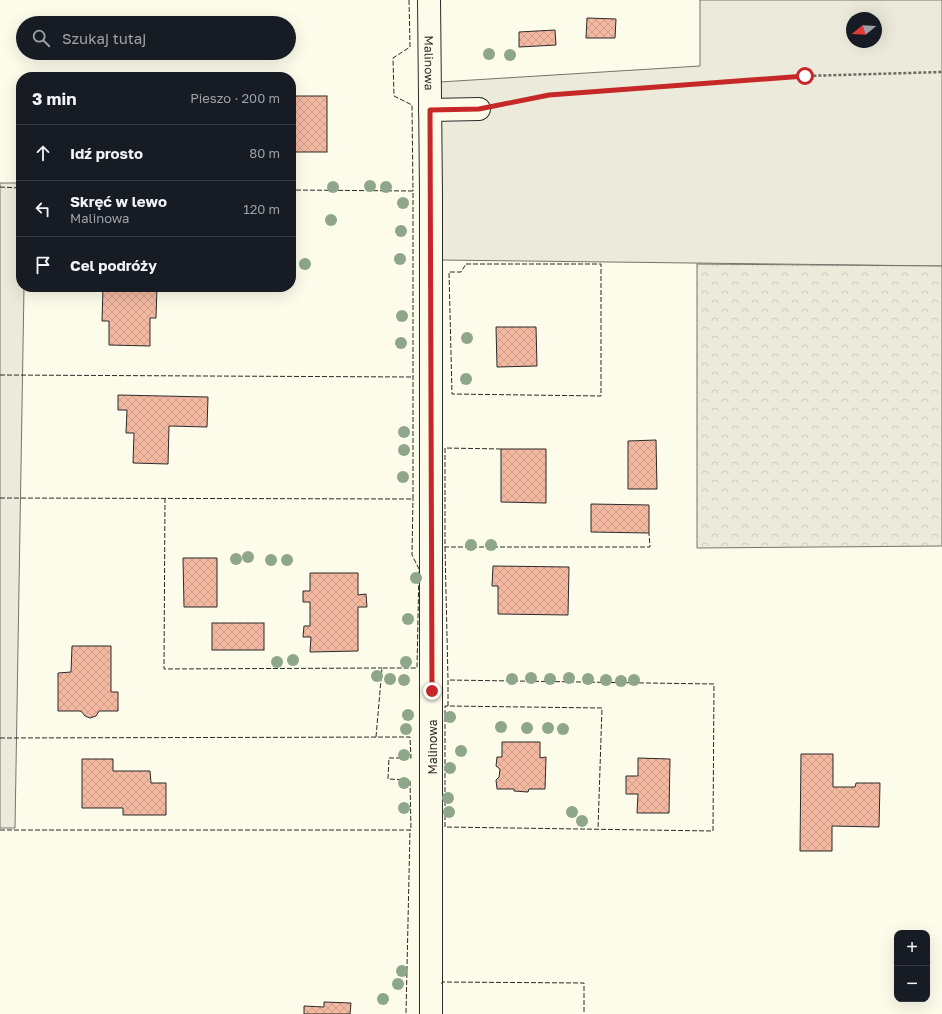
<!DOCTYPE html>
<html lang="pl">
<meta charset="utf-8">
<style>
:root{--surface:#171b24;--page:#242831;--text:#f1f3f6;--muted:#9ea1a6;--line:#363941}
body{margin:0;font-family:"Golos Text",sans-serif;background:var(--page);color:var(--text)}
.controls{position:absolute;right:12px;bottom:12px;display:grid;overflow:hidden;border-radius:8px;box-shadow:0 4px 16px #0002}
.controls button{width:36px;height:36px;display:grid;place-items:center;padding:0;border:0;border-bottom:1px solid var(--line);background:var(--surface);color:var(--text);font:20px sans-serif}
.compass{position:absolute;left:846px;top:12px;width:36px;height:36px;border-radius:50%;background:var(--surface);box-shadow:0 4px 16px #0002;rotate:252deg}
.stop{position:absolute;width:12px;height:12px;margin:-9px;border:3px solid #c62828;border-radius:50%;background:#fff}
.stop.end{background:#c62828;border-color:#fff;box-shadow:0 1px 4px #0008}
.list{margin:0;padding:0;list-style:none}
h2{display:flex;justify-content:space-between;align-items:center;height:52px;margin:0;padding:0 16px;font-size:17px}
h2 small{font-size:13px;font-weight:400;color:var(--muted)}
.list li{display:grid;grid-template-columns:26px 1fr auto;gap:12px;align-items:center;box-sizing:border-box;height:56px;padding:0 16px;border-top:1px solid var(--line)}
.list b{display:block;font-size:15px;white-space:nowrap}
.list p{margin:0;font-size:13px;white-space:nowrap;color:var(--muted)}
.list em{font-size:13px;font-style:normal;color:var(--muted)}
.icon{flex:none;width:22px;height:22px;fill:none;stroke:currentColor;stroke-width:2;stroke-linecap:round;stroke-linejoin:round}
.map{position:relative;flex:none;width:942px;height:1014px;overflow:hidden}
.search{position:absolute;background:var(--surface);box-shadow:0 4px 16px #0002;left:16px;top:16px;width:280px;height:44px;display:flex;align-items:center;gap:10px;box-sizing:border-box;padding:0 14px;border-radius:22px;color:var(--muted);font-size:15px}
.panel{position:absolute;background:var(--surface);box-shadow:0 4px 16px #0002;left:16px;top:72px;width:280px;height:220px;border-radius:16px}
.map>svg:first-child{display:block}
</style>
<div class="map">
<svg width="942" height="1014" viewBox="0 0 942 1014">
<defs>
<pattern id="forest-crowns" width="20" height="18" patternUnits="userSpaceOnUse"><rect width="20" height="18" fill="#ecebdb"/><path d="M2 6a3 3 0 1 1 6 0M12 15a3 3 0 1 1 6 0" fill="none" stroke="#cbcabc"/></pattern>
<pattern id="building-cross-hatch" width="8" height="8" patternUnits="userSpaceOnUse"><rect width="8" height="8" fill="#f2b8a0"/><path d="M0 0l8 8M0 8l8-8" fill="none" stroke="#d09e8a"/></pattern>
</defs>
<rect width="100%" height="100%" fill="#fdfbea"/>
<g fill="#ecebdb" stroke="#74746e" fill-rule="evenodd">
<path d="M700,0h242v266l-502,-6v-178l260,-16zM852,18h24v24h-24z"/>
<polygon points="0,183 21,183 21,287 24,287 15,828 0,828"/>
</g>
<polygon fill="url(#forest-crowns)" stroke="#74746e" points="697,264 942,266 942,546 697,548"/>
<g fill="url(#building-cross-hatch)" stroke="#2b2b2b">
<polygon points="587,18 616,19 615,38 586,38"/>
<polygon points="555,30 556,45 519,47 519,32"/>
<rect x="291" y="96" width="36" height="56"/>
<polygon points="103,287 157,287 156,318 150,318 150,346 109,345 109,321 102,321"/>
<polygon points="496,327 536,327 537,366 497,367"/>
<polygon points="118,395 208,397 207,427 169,426 168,464 133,463 134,433 126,433 127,410 118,410"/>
<polygon points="656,440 657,489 628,489 628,441"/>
<polygon points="501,449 546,449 546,503 501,502"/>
<polygon points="591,504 649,505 649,533 591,532"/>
<polygon points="183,558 217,558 217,607 184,607"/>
<polygon points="493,566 569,567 568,615 498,614 498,586 492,586"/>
<polygon points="310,573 358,573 358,595 366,594 367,607 358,607 358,651 310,652 311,637 303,637 304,626 310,626 310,602 303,602 303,591 310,591"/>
<rect x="212" y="623" width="52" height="27"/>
<polygon points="72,646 111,646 111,692 118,692 118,711 99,711 96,716 90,718 85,716 81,711 58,711 58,673 71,672"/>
<polygon points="502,742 540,742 540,758 546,757 545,789 529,789 528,792 514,791 514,789 497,789 496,780 499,777 500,769 496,766 497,757 502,757"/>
<polygon points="801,754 833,754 833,787 855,787 856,783 880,783 879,827 832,826 832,851 800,851"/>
<polygon points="638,758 670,759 669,813 637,813 638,794 626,794 626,776 638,776"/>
<polygon points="82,759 113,759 113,771 150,771 151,783 166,783 166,815 123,815 123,808 82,808"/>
<polygon points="324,1002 351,1003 350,1014 304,1014 304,1006 324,1007"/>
</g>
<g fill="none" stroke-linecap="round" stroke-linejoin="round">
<defs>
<g id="street">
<path id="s1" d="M429,0l2,193v821"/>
<polyline points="430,110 479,109"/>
</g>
</defs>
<use href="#street" stroke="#2b2b2b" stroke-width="24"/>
<polyline stroke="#6a6964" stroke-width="2.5" stroke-dasharray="3 2" stroke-linecap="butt" points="505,104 549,95 805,76 942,72"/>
<use href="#street" stroke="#fdfbea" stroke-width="22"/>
<g stroke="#2b2b2b" stroke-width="1" stroke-dasharray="5 2" stroke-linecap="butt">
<polyline points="409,0 410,47 393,58 394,96 412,105 413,191"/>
<polyline points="0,187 21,188"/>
<polygon points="466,264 601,264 601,396 452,394 449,272 461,272"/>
<polyline points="0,375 413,377"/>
<polyline points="501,449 445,448 445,547 650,547 649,533"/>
<polyline points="0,498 413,499 413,191 291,190"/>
<polyline points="165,498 164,669 382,668"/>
<polyline points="445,547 448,680"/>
<polyline points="448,706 448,680 714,684 713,831 445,827 445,706 448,706 602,708 598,829"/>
<polyline points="376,737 382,668 417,668 419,569 412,555 413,499"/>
<polyline points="0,738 410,737 411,758 389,758 388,779 410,780 411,830 410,830"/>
<polyline points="0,830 410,830 406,1014"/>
<polyline points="442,984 442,982 584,983 584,1014"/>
</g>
</g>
<g fill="#8ea78a">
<circle cx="489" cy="54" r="6"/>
<circle cx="510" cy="55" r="6"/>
<circle cx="370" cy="186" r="6"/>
<circle cx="333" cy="187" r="6"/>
<circle cx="386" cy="187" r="6"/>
<circle cx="403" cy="203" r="6"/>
<circle cx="331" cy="220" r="6"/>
<circle cx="401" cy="231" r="6"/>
<circle cx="400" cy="259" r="6"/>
<circle cx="305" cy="264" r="6"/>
<circle cx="402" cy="316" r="6"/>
<circle cx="467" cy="338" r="6"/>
<circle cx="401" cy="343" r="6"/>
<circle cx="466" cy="379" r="6"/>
<circle cx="404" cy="432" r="6"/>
<circle cx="404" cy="450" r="6"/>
<circle cx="403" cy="477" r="6"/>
<circle cx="471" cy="545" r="6"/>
<circle cx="491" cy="545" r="6"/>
<circle cx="248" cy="557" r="6"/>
<circle cx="236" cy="559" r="6"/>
<circle cx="271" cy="560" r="6"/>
<circle cx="287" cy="560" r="6"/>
<circle cx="416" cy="578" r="6"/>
<circle cx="408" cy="619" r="6"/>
<circle cx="293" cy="660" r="6"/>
<circle cx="277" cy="662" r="6"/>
<circle cx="406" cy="662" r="6"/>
<circle cx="377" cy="676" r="6"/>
<circle cx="531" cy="678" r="6"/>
<circle cx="569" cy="678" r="6"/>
<circle cx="390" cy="679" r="6"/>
<circle cx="512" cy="679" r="6"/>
<circle cx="550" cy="679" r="6"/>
<circle cx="588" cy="679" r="6"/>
<circle cx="404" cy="680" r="6"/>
<circle cx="606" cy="680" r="6"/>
<circle cx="634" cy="680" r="6"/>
<circle cx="621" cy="681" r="6"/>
<circle cx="408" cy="715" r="6"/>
<circle cx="450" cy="717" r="6"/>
<circle cx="501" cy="727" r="6"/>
<circle cx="527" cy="728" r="6"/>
<circle cx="548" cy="728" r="6"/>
<circle cx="406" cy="729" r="6"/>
<circle cx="563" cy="729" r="6"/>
<circle cx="461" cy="751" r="6"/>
<circle cx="404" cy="755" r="6"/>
<circle cx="450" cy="768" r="6"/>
<circle cx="404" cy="783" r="6"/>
<circle cx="448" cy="798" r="6"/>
<circle cx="404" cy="808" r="6"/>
<circle cx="449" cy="812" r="6"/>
<circle cx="572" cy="812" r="6"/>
<circle cx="582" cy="821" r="6"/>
<circle cx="402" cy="971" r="6"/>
<circle cx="398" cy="984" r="6"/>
<circle cx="383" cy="999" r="6"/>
</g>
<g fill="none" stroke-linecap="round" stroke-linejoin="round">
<polyline stroke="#c62828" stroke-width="5" points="432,691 430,110 479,109 549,95 805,76"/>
</g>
<g text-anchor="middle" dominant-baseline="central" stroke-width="3" stroke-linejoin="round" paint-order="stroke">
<g font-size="12" fill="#2b2b2b" stroke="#fdfbea">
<text stroke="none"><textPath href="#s1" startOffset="63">Malinowa</textPath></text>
<text transform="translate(432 747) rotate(-90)">Malinowa</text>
</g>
</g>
</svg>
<div class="controls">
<button>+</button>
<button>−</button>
</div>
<svg class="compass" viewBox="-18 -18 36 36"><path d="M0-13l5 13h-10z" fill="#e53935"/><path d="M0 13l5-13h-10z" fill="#9ea1a6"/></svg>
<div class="stop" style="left:805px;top:76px"></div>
<div class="stop end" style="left:432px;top:691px"></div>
<div class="search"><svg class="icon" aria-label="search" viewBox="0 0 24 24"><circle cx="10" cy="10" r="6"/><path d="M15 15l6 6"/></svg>Szukaj tutaj</div>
<section class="panel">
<h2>3 min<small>Pieszo · 200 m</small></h2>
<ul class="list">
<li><svg class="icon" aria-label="ahead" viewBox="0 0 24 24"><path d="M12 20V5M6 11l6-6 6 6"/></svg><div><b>Idź prosto</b></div><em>80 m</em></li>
<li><svg class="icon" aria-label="left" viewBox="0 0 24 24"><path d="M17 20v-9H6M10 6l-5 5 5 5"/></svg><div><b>Skręć w lewo</b><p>Malinowa</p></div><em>120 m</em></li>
<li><svg class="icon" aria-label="arrive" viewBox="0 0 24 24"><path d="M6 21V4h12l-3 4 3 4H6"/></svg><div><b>Cel podróży</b></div></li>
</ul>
</section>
</div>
